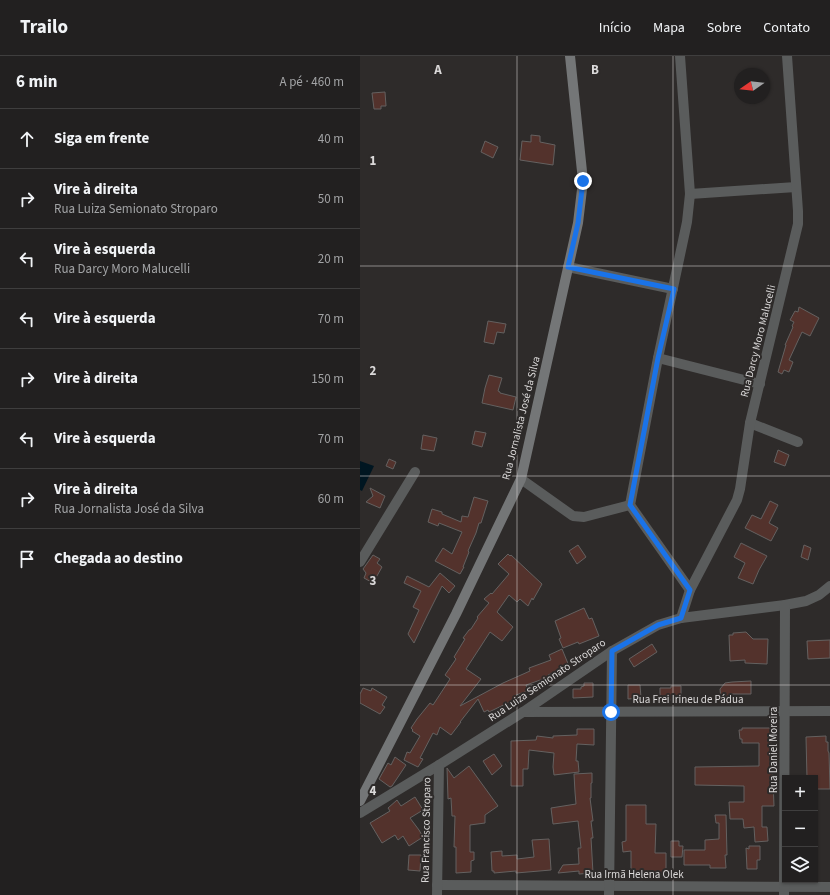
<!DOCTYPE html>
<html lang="pt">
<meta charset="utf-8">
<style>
:root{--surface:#222020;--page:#2a2829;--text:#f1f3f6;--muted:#a2a3a5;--line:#3f3e3e}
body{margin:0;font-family:"Source Sans 3",sans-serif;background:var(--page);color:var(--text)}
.controls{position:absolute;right:12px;bottom:12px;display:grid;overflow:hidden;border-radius:0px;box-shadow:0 1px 3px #0004}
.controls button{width:36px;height:36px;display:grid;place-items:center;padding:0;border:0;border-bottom:1px solid var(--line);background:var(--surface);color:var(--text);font:20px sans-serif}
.compass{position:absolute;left:374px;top:12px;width:36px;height:36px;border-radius:50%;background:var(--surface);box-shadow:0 1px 3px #0004;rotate:256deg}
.stop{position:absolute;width:12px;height:12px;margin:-9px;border:3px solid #1a73e8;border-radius:50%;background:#fff}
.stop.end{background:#1a73e8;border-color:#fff;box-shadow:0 1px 4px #0008}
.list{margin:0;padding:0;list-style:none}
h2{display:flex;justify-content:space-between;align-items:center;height:52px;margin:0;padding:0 16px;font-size:17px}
h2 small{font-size:13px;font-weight:400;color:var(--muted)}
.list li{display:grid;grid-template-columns:26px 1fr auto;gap:12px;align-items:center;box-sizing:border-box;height:60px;padding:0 16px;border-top:1px solid var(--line)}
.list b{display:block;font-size:15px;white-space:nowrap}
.list p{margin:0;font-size:13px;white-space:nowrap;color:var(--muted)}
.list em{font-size:13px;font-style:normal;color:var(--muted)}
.icon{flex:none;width:22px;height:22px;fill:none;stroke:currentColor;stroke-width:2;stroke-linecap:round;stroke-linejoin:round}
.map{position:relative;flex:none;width:470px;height:839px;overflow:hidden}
header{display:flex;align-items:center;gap:24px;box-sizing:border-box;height:56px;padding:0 20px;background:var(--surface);border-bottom:1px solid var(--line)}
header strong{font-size:19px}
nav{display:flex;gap:22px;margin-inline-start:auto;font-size:14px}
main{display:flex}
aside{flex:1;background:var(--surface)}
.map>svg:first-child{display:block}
</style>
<header>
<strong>Trailo</strong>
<nav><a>Início</a><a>Mapa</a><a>Sobre</a><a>Contato</a></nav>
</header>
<main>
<aside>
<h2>6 min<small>A pé · 460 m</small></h2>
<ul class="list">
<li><svg class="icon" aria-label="ahead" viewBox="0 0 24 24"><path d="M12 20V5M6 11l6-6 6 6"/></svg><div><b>Siga em frente</b></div><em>40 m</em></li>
<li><svg class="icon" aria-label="right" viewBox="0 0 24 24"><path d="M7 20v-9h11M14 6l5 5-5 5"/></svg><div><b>Vire à direita</b><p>Rua Luiza Semionato Stroparo</p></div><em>50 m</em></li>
<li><svg class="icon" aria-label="left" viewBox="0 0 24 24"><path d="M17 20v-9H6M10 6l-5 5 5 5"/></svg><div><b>Vire à esquerda</b><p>Rua Darcy Moro Malucelli</p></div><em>20 m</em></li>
<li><svg class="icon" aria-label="left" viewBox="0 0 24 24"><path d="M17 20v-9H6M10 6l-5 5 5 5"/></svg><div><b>Vire à esquerda</b></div><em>70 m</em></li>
<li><svg class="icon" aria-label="right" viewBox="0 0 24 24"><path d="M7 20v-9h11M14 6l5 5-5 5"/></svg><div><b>Vire à direita</b></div><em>150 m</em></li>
<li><svg class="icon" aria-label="left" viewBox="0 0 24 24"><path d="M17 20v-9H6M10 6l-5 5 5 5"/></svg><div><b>Vire à esquerda</b></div><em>70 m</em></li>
<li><svg class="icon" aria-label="right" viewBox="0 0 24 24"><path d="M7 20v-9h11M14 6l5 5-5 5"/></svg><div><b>Vire à direita</b><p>Rua Jornalista José da Silva</p></div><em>60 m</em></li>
<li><svg class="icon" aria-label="arrive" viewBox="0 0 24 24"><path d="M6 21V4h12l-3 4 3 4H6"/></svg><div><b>Chegada ao destino</b></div></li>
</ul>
</aside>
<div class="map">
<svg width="470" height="839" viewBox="0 0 470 839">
<rect width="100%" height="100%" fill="#2e2b2a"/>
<polygon fill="#001621" points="0,405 14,410 2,435 0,434"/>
<g fill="#53322c" stroke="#646160">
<polygon points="25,36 26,50 21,50 21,53 14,53 12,37"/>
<polygon points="171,79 180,80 180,86 195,89 193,109 160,104 162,85 171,86"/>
<polygon points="125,85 138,91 133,102 121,96"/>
<polygon points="439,251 459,262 450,280 442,276 429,304 433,306 429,316 424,314 422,318 418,316 426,289 425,289 433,271 432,270 434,266 430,264 435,255 438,256"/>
<polygon points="128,265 146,268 144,277 137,276 134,288 124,286"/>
<polygon points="129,319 142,322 138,335 140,336 140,337 156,341 153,354 122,347 125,332"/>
<polygon points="115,375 126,377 122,391 112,388"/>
<polygon points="63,379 77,382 74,395 61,393"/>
<polygon points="418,394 429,399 425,410 414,406"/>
<polygon points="29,403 36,406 33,413 26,410"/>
<polygon points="10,432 25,440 20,452 6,446 13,440"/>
<polygon points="114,441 128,445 121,467 119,467 116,477 108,495 109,496 103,511 104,511 100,518 75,505 83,492 92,498 102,476 79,467 78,470 68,466 72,453 82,456 82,458 101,466 102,460 108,461"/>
<polygon points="410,445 418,449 409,467 418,472 411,485 385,472 392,459 401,463"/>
<polygon points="381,487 407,500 399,514 393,528 378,522 385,507 374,501"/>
<polygon points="218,489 226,501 217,508 209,495"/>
<polygon points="444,489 451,492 448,504 441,501"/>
<polygon points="148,498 150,500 151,499 182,528 173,544 172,542 168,550 160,543 157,546 149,539 137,556 153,571 142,585 130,576 121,590 106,613 121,623 100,650 143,627 170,615 169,612 191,604 189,599 202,593 209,610 188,619 189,621 166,629 168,635 156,639 158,642 129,656 128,654 124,656 118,643 100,666 101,666 91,679 80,671 77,679 73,677 60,702 63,703 58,711 44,704 47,696 50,697 60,680 52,675 53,674 51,672 57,663 70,647 73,649 90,623 85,619 96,603 94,601 105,583 103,582 109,574 111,573 118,562 117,561 129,547 124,543 131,537 132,538 149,518 138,508"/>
<polygon points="13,499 20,503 17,507 22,511 13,527 4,522 6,517 3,513"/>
<polygon points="80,517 95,530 89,537 82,530 67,560 54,587 48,578 59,554 53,551 61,535 44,527 47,520 69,531"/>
<polygon points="224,552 229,563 232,562 239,580 219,588 218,586 203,592 199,583 201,582 195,565"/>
<polygon points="386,576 393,583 408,583 407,608 385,607 385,604 370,605 369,579 373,579 373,577"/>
<polygon points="470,584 470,602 448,603 447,585"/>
<polygon points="292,588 297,596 274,611 269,603"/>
<polygon points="391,625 391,638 369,638 369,644 361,644 360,633 365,627 372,626"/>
<polygon points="224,627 233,627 233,641 213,642 213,633 221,633 221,631 224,630"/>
<polygon points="268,629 280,629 281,642 268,643"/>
<polygon points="311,630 321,630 321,644 300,644 300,632 311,632"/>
<polygon points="3,632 11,635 12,632 27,641 22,649 25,651 20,658 0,647 0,638"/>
<polygon points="382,672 411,672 411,700 412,700 414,750 402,750 402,771 407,771 408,785 395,786 394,771 384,772 383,763 370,763 369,746 384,746 384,730 335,729 335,711 399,710 399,687 382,687 382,683 380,683 379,674 382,674"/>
<polygon points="217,673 234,673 234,689 217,688 216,705 218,705 219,716 194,719 193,711 194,697 169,694 168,713 163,713 163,730 151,730 151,685 176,684 177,680 193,682 193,680 217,679"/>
<polygon points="466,680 466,686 468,686 468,695 469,697 470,733 455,733 455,722 447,722 446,681"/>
<polygon points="134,698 142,710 132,719 123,705"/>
<polygon points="35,701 46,709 32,730 30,731 19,723 28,707 31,709"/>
<polygon points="109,710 138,750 125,759 125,767 110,769 110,796 114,796 114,804 111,805 111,816 96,817 96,791 94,791 95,760 92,760 91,742 88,743 87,712 94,722"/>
<polygon points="232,717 232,727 231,727 231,742 230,742 233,765 231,765 233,782 231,782 233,817 219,818 219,815 198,817 203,809 219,808 218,792 221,792 218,765 193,768 191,752 216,748 215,736 214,718"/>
<polygon points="55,741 63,754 50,762 59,774 63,781 49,790 43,780 38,784 35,779 22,787 10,767 30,755 28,752 37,744 41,750"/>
<polygon points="266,749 286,749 286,768 296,768 295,797 306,797 306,819 296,818 296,816 271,816 271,795 263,796 262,786 266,785"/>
<polygon points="355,759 366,759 367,799 365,799 366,812 350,812 350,809 324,809 324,794 345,794 345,784 359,783 359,767 356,767"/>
<polygon points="189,783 191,814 156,817 156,815 134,817 134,815 132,815 131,796 142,795 142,800 157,799 157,803 174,801 172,784"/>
<polygon points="311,785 319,785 319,790 323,790 322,801 311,801"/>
<polygon points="389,790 400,790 400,804 397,804 397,813 387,813 386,792 389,793"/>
<polygon points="49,799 61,799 60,815 48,814"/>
</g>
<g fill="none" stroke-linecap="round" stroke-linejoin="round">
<g stroke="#5a5c5c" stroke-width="10">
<polyline points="320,0 330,138 327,166 298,302 270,449 330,534"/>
<polyline points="330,138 436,131"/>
<polyline points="208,211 313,233"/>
<polyline points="298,302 400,328"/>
<polyline points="390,367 438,386"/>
<polyline points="161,423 213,460 224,461 270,449"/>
<polyline points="0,506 55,416"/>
<polyline points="321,562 330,534 377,444 380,433 390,367 438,168 438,155 427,0"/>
<polyline points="163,656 470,655"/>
<polyline points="0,757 79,709 163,656 252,595 298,569 321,562 425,549 446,545 459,539 470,530"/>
<polyline points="77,829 470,831"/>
<polyline points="77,839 79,709"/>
<polyline points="249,839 252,595"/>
<polyline points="424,839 425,549"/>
</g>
<polyline stroke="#747677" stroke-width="10" points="0,745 96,558 161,423 218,167 223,125 210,0"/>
</g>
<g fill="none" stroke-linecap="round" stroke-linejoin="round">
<polyline stroke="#1a73e8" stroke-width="5" points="223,125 218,167 208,211 314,233 298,302 270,449 330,534 321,562 298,569 252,595 251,656"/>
</g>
<path fill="none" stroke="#dbd9d9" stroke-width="1" stroke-opacity="0.55" d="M157,0v839M313,0v839M0,210h470M0,420h470M0,629h470"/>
<g text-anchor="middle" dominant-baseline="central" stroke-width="4" stroke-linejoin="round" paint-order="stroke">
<g font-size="11" fill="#dbd9d9" stroke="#2e2b2a">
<text transform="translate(398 285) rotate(-76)">Rua Darcy Moro Malucelli</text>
<text transform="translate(161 362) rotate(-76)">Rua Jornalista José da Silva</text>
<text transform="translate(187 624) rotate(-34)">Rua Luiza Semionato Stroparo</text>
<text x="328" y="643">Rua Frei Irineu de Pádua</text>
<text transform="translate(413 694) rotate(-90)">Rua Daniel Moreira</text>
<text transform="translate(66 774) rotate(-89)">Rua Francisco Stroparo</text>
<text x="274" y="818">Rua Irmã Helena Olek</text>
</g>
</g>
<g font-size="13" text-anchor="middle" font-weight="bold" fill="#dbd9d9" stroke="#2e2b2a" stroke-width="4" stroke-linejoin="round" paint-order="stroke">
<text x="78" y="18">A</text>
<text x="235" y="18">B</text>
<text x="13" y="109">1</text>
<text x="13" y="319">2</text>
<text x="13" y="529">3</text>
<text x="13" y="739">4</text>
</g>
</svg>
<div class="controls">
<button>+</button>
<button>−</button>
<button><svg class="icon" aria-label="layers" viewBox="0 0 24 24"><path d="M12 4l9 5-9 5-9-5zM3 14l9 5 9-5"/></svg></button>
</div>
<svg class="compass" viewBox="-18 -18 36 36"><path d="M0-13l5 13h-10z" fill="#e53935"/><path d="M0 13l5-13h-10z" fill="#a2a3a5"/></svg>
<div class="stop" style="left:251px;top:656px"></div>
<div class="stop end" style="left:223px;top:125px"></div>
</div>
</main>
